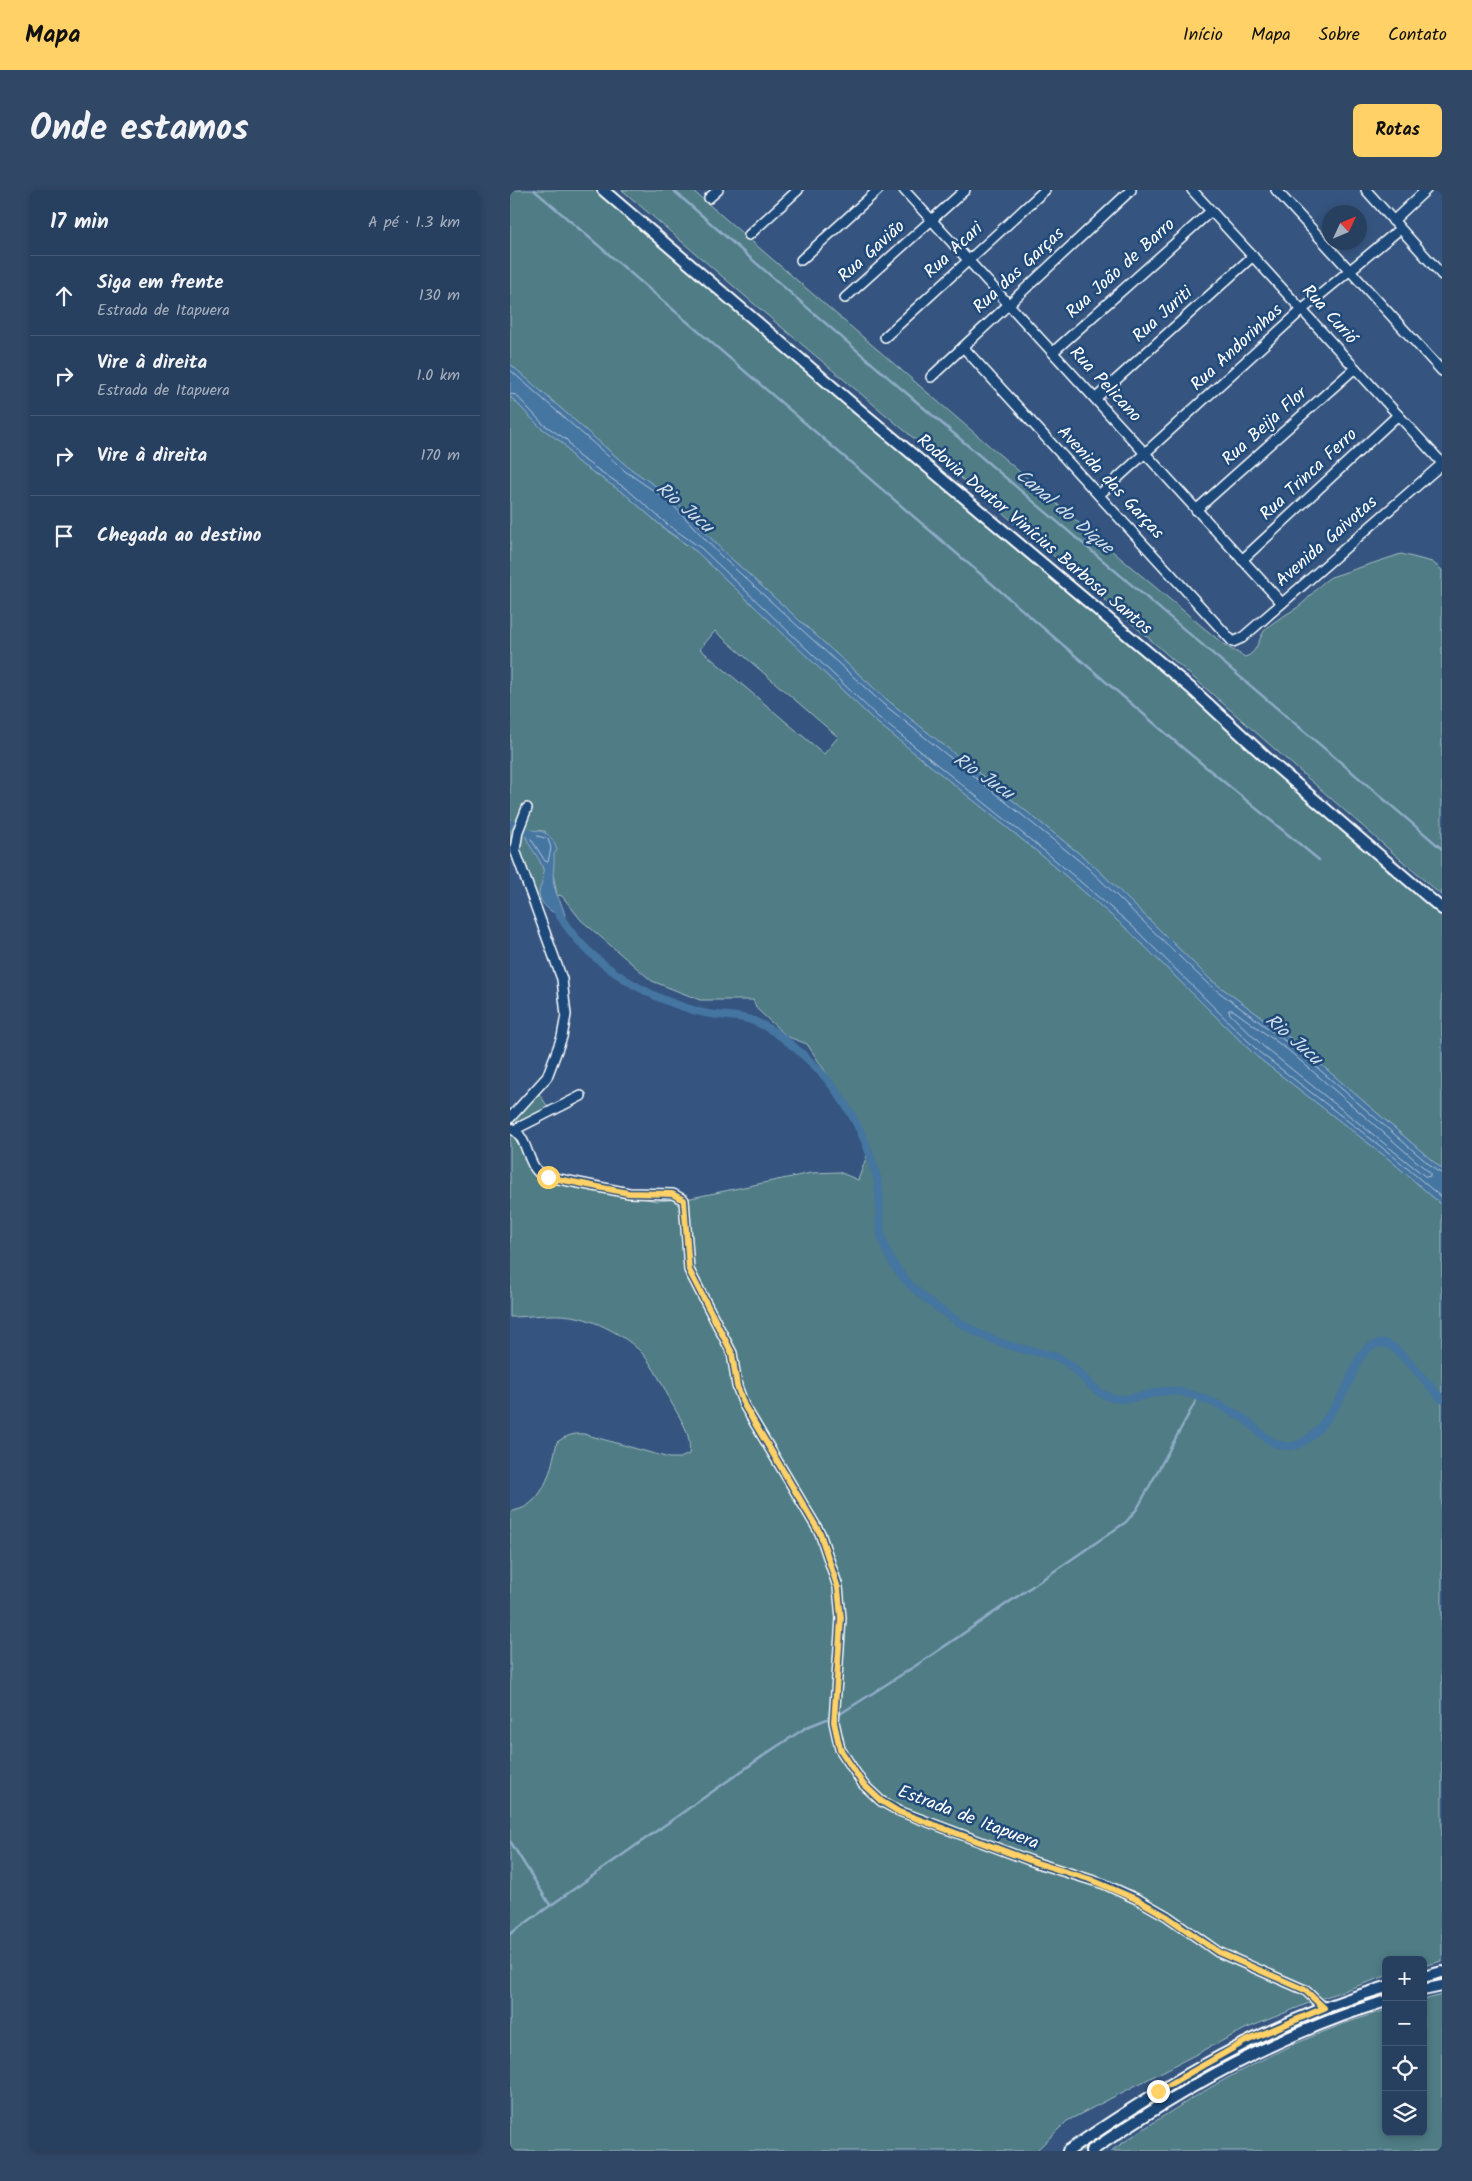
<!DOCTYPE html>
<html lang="pt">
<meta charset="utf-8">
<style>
:root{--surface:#284060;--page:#304766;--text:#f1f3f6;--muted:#a5afbd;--line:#445975;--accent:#ffd166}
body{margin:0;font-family:Kalam,sans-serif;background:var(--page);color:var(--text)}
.controls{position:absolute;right:15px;bottom:15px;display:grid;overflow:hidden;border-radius:8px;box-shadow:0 2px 8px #0003}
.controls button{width:45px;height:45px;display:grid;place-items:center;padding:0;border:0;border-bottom:1px solid var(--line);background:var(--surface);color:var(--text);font:25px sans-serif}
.compass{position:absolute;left:812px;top:15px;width:45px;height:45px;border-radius:50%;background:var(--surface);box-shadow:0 2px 8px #0003;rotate:46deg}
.stop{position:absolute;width:15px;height:15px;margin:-11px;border:4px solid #ffd166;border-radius:50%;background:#fff}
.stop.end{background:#ffd166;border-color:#fff;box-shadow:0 1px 5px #0008}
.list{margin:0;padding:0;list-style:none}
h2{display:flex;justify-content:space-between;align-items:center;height:65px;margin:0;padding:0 20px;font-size:21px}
h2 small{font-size:16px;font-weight:400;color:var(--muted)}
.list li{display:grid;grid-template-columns:32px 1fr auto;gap:15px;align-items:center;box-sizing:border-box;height:80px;padding:0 20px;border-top:1px solid var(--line)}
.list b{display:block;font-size:19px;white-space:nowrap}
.list p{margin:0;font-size:16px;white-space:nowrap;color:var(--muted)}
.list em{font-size:16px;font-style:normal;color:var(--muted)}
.icon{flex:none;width:28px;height:28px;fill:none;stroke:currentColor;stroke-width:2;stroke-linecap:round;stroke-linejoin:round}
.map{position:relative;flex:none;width:932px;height:1961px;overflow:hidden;border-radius:8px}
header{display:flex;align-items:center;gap:30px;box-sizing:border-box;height:70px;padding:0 25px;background:var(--accent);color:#111}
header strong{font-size:24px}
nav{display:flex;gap:28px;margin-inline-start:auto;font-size:18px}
.intro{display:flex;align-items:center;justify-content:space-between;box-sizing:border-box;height:120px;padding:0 30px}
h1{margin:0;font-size:35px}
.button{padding:12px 22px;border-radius:8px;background:var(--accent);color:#111;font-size:18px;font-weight:700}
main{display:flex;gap:30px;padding:0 30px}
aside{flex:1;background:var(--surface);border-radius:8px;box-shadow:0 2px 8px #0003}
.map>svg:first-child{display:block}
</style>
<header>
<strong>Mapa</strong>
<nav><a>Início</a><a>Mapa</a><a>Sobre</a><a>Contato</a></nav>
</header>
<div class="intro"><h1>Onde estamos</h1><a class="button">Rotas</a></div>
<main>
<aside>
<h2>17 min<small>A pé · 1.3 km</small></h2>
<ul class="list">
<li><svg class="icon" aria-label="ahead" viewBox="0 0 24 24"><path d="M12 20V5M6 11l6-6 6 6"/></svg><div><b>Siga em frente</b><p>Estrada de Itapuera</p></div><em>130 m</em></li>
<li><svg class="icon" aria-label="right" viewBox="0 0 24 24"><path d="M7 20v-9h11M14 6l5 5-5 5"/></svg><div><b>Vire à direita</b><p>Estrada de Itapuera</p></div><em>1.0 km</em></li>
<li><svg class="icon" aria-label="right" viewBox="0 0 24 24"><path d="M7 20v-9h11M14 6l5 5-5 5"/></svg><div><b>Vire à direita</b></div><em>170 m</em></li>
<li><svg class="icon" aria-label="arrive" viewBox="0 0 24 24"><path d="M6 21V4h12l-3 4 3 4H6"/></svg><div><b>Chegada ao destino</b></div></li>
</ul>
</aside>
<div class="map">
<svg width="932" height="1961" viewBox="0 0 932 1961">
<rect width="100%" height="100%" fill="#355580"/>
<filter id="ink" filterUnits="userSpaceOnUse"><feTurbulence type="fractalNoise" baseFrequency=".02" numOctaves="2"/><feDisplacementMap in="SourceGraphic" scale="10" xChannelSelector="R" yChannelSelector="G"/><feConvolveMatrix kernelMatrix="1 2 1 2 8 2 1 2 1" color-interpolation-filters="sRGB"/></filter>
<g filter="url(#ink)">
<g fill="#4f7c85" stroke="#a7bec2" fill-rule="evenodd">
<polygon points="0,0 93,0 561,397 932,722 932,979 785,852 701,790 581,673 376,509 213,361 163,308 118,277 0,174"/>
<path d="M112,0h70l401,345 111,93 22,18 19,11c12,-3 13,-18 20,-27 11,-12 27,-17 38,-27 10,-9 16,-19 28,-26l70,-23 31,8 10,8v326l-363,-319 -312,-262z"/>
<path d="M0,206l30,31 23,16 12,17 50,34 43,38 29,20 178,169 170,137 82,71 129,127 134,104 52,45v756l-19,5v-6h-37v16l-72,25 -69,28 -178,92 -31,30h-526v-639c6,-2 13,-3 18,-7 20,-14 24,-41 29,-63 9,-6 16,-9 27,-8l85,24h11l9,-4c3,-20 -8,-34 -18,-52 -8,-17 -17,-35 -29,-49 -16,-17 -48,-34 -71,-37 -19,-3 -42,1 -61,1v-185l6,2 21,40 119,27 35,-3 120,-25 28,-1 19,8 12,-33 -9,-22 -54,-81 -21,-8 -29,-27 -4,-9h-53l-48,-19 -71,-61 -19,-24 -5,-1 -12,-64 -20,-1c4,10 19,35 19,44 0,10 -5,14 -2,24l-10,8 -22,-59zM205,441l123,106 -14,17 -124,-105z"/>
<polygon points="28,902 40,920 7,933 5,928"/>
<path d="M876,1802v4c-67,21 -131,47 -192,82 -38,22 -75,48 -111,73h-7c62,-42 124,-83 192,-115 38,-18 78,-31 118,-44z"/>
<path d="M932,1805v156h-331c84,-58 176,-112 275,-141v122h37v-132z"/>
</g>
<g fill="#4574a1" stroke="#8facc7">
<polygon points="0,174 118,277 163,308 213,361 376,509 581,673 701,790 785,852 919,968 932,979 932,1015 880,970 746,866 617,739 535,668 365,531 187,362 155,339 115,304 65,270 53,253 30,237 0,206"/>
<path d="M15,640c18,0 26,2 32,20l-3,4c1,12 -3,24 1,35 3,11 10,19 10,30 -11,-6 -30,-15 -25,-31 2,-7 5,-12 3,-19 -4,-15 -18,-24 -18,-39z"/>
</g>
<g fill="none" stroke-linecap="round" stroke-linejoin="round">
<g stroke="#b5c7d9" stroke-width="1">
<polyline points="0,180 115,281 160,312 210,365 372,513 577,677 698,794 782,856 927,981 932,983"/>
<polyline points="0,204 6,205 33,234 57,250 68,266 118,300 158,335 191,358 368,527 538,664 621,735 749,862 883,966 932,1008"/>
<polygon points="24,645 38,649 41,658 38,672 35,671 21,649"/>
<polygon points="719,820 723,820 778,860 912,976 920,983 920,986 916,987 754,857 720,824"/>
</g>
<g stroke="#8facc7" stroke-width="2.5">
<polyline points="24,0 674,559 809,670"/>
<path d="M163,0c253,224 513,439 769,659"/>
<polyline points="330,1524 416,1469 616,1332 627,1319 688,1207"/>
<polyline points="0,1651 40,1715"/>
<polyline points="0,1744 263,1559 297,1537 317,1529"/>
</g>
<g stroke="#4574a1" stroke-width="8">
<polyline points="0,634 23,645"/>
<path d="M45,717c27,53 89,90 145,105 18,5 36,2 54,9 22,9 42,27 59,43 29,29 53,70 63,110 5,16 3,33 4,49 1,30 19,53 41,72 26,21 58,42 90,51 16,5 32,6 48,12 21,9 30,34 53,40 18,4 36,-5 54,-7 18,-1 37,7 53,14 9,5 18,9 27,15 13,11 27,29 46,26 23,-3 46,-42 56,-62 5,-10 8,-23 16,-32 8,-8 18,-12 27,-6 13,8 38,40 51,53"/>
</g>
<defs>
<g id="minor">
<polyline points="394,0 772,413"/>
<polyline points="682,0 932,273"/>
<polyline points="766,0 932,181"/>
<polyline points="856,0 932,85"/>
<polyline points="199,8 208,0"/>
<polyline points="883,31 916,0"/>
<polyline points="239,45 288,0"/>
<polyline points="291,70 368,0"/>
<polyline points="335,108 455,0"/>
<polyline points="375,147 535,0"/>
<polyline points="453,157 723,452 732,448 932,274"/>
<polyline points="543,162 701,21"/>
<polyline points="421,187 621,0"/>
<polyline points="586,208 743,66"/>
<polyline points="589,305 793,119 890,39"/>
<polyline points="686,320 845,178"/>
<polyline points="732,370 888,225"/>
<polyline points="0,928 37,887 52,847 56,825 52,789 5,660 8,641 17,618"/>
<path d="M0,938c20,8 15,39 34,48l85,17 44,1 11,6 5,70 43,83 5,33 7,19 76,128 18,54 3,31 -7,104 6,27 23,35 18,17 18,10 138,52 67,21 35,16 28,16 51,36 87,38 19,18"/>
<polyline points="4,940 71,906"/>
</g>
<g id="major">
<polyline points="93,0 345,216 683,500 762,573 932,719"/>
<polyline points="913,1787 932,1782"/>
<polyline points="913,1800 932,1796"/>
<path d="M558,1961c101,-69 199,-129 318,-164"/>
<path d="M581,1961c92,-63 187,-117 295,-150"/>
</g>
</defs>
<use href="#minor" stroke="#fff" stroke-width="12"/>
<use href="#major" stroke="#fff" stroke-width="14"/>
<use href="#minor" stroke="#1f4a7a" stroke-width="9"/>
<use href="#major" stroke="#1f4a7a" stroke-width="10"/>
</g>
</g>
<g fill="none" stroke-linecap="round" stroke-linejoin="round" filter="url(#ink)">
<polyline stroke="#ffd166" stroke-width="6" points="38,987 118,1003 162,1004 174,1010 179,1080 222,1163 227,1196 234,1215 310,1343 328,1398 331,1428 324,1532 330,1559 353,1594 371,1611 389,1622 527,1673 579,1689 628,1710 656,1726 708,1762 795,1800 814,1818 734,1852 648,1901"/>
</g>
<g text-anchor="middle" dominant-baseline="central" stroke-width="5" stroke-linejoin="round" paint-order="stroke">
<g font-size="18" fill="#fff" stroke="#1f4a7a">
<text transform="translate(444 61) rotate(-43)">Rua Acari</text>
<text transform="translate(362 62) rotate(-42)">Rua Gavião</text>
<text transform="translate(611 79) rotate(-42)">Rua João de Barro</text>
<text transform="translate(509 81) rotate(-43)">Rua das Garças</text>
<text transform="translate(653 125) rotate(-42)">Rua Juriti</text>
<text transform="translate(819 125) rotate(48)">Rua Curió</text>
<text transform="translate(727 158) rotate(-43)">Rua Andorinhas</text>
<text transform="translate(595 195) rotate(47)">Rua Pelicano</text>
<text transform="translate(755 237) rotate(-42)">Rua Beija Flor</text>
<text transform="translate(799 285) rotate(-43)">Rua Trinca Ferro</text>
<text transform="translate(600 293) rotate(47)">Avenida das Garças</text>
<text transform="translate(524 345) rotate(40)">Rodovia Doutor Vinícius Barbosa Santos</text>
<text transform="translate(817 352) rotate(-41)">Avenida Gaivotas</text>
<text transform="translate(458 1628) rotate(21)">Estrada de Itapuera</text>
</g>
<g font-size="19" font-style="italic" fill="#d0dce8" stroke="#1f4a7a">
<text transform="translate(174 318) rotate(40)">Rio Jucu</text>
<text transform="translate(554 322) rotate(40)">Canal do Dique</text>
<text transform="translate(473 587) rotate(34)">Rio Jucu</text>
<text transform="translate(783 850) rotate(41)">Rio Jucu</text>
</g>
</g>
</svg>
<div class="controls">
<button>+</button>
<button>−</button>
<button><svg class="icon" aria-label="locate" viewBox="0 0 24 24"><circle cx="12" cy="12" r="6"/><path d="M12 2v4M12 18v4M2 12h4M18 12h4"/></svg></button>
<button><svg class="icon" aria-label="layers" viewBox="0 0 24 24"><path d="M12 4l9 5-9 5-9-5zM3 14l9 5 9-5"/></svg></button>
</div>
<svg class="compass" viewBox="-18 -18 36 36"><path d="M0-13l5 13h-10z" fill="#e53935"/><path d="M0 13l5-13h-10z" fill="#a5afbd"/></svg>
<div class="stop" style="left:38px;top:987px"></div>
<div class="stop end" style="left:648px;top:1901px"></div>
</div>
</main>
